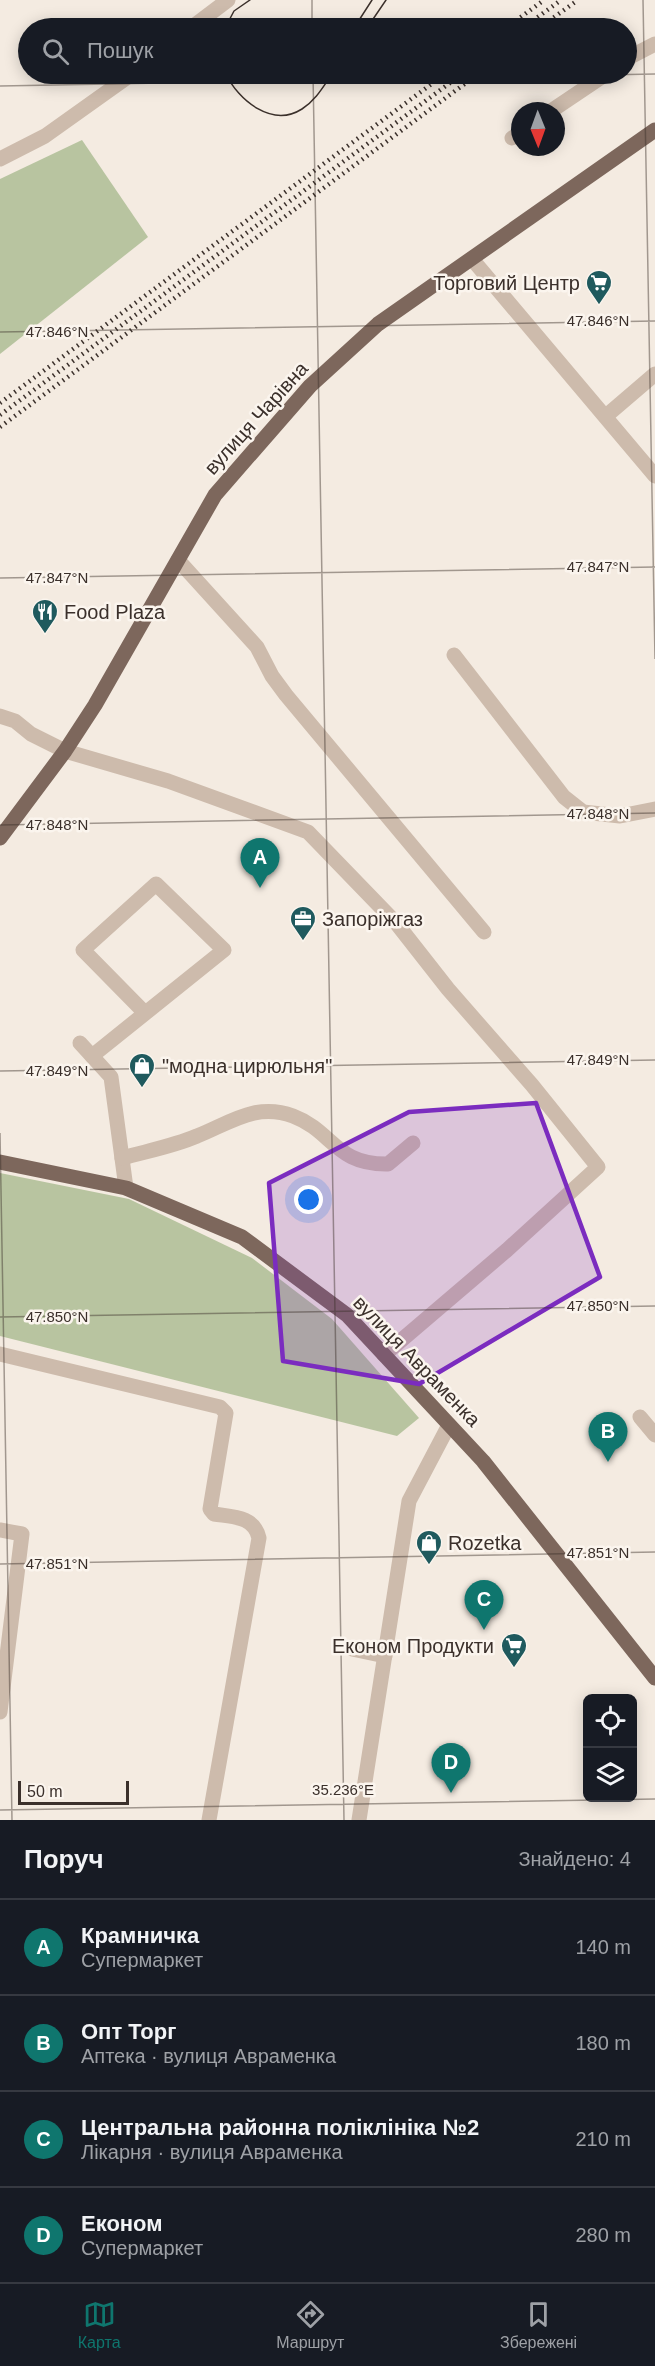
<!DOCTYPE html>
<html lang="uk">
<meta charset="utf-8">
<style>
:root{--surface:#171b24;--page:#20242c;--text:#f1f3f6;--muted:#9ea1a6;--line:#363941;--accent:#0f766e}
body{margin:0;font-family:Helvetica,sans-serif;background:var(--page);color:var(--text)}
.controls{position:absolute;right:18px;bottom:18px;display:grid;overflow:hidden;border-radius:9px;box-shadow:0 3px 15px #0003}
.controls button{width:54px;height:54px;display:grid;place-items:center;padding:0;border:0;border-bottom:2px solid var(--line);background:var(--surface);color:var(--text);font:30px sans-serif}
.compass{position:absolute;left:511px;top:102px;width:54px;height:54px;border-radius:50%;background:var(--surface);box-shadow:0 3px 15px #0003;rotate:179deg}
.scale{position:absolute;left:18px;bottom:15px;width:111px;box-sizing:border-box;padding-left:6px;border:3px solid #3b302b;border-top:0;font-size:16px;line-height:21px;white-space:nowrap;color:#3b302b;-webkit-text-stroke:4px #fbf5ee;paint-order:stroke}
.you{position:absolute;left:309px;top:1200px;width:21px;height:21px;margin:-15px;border:4px solid #fff;border-radius:50%;background:#1a73e8;box-shadow:0 0 0 9px #1a73e833}
.badge{display:grid;place-items:center;width:39px;height:39px;border-radius:50%;background:var(--accent);color:#fff;font-size:20px;font-weight:700}
.pin{position:absolute;translate:-50% -50px;filter:drop-shadow(0 2px 3px #0008)}
.pin::after{content:'';position:absolute;top:32px;width:21px;height:18px;background:inherit;clip-path:polygon(0 0,100% 0,50% 100%)}
.list{margin:0;padding:0;list-style:none}
h2{display:flex;justify-content:space-between;align-items:center;height:78px;margin:0;padding:0 24px;font-size:26px}
h2 small{font-size:20px;font-weight:400;color:var(--muted)}
.list li{display:grid;grid-template-columns:39px 1fr auto;gap:18px;align-items:center;box-sizing:border-box;height:96px;padding:0 24px;border-top:2px solid var(--line)}
.list b{display:block;font-size:22px;white-space:nowrap}
.list p{margin:0;font-size:20px;white-space:nowrap;color:var(--muted)}
.list em{font-size:20px;font-style:normal;color:var(--muted)}
.icon{flex:none;width:33px;height:33px;fill:none;stroke:currentColor;stroke-width:2;stroke-linecap:round;stroke-linejoin:round}
.map{position:relative;flex:none;width:655px;height:1820px;overflow:hidden}
.search{position:absolute;background:var(--surface);box-shadow:0 3px 15px #0003;left:18px;right:18px;top:18px;height:66px;display:flex;align-items:center;gap:15px;box-sizing:border-box;padding:0 21px;border-radius:33px;color:var(--muted);font-size:22px}
.sheet{height:462px;background:var(--surface)}
nav{display:flex;justify-content:space-around;align-items:center;box-sizing:border-box;height:84px;border-top:2px solid var(--line);background:var(--surface);font-size:16px;color:var(--muted)}
nav a{display:grid;justify-items:center;gap:3px}
nav .on{color:var(--accent)}
.map>svg:first-child{display:block}
</style>
<div class="map">
<svg width="655" height="1820" viewBox="0 0 655 1820">
<rect width="100%" height="100%" fill="#f4ebe1"/>
<g fill="#b8c4a0">
<polygon points="82,140 148,237 0,354 0,179"/>
<polygon points="0,1173 129,1199 252,1258 332,1319 419,1418 397,1436 0,1336"/>
</g>
<g fill="none" stroke-linecap="round" stroke-linejoin="round">
<g stroke="#cdbbac" stroke-width="15">
<polyline points="191,28 228,0"/>
<polyline points="626,59 655,44"/>
<polyline points="551,111 606,74"/>
<polyline points="512,138 520,133"/>
<polyline points="0,159 45,136 132,74"/>
<polyline points="472,259 655,476"/>
<polyline points="606,416 655,374"/>
<polyline points="178,560 257,647 272,676 286,695 484,932"/>
<polyline points="454,655 564,797 583,812 620,816 655,809"/>
<polyline points="0,716 15,721 31,734 65,751 168,781 308,832 397,924 448,989 532,1085 598,1167 507,1250 384,1355"/>
<polyline points="80,1043 111,1077 126,1188"/>
<polyline points="92,1056 224,950 156,884 83,950 145,1013"/>
<path d="M122,1158c25,-7 52,-12 75,-22 33,-13 59,-34 96,-20 40,15 42,49 95,48l25,-21"/>
<path d="M0,1354l220,53 6,6 -16,96 4,5c19,3 40,2 45,24l-50,282"/>
<polyline points="640,1417 655,1435"/>
<polyline points="0,1530 22,1534 0,1712"/>
<polyline points="352,1649 385,1656"/>
<polyline points="359,1820 409,1501 449,1425"/>
</g>
<g stroke="#7d675c" stroke-width="15">
<polyline points="0,838 65,751 95,705 215,495 310,386 378,324 655,130"/>
<polyline points="0,1162 126,1188 242,1237 347,1315 483,1461 655,1678"/>
</g>
<g stroke="#3b302b" stroke-width="1.5">
<polyline points="225,28 234,11 250,0"/>
<polyline points="354,28 372,0"/>
<polyline points="367,28 386,0"/>
<path d="M226,74c12,26 46,54 76,35 14,-9 21,-22 30,-35"/>
</g>
<g stroke="#3b302b" stroke-width="4.5" stroke-dasharray="1.5 4.5" stroke-linecap="butt">
<polyline points="506,28 544,0"/>
<polyline points="523,28 561,0"/>
<polyline points="539,28 578,0"/>
<polyline points="0,403 445,74"/>
<polyline points="0,415 462,74"/>
<polyline points="0,427 478,74"/>
</g>
</g>
<path fill="#7b2cbf" fill-opacity="0.2" stroke="#7b2cbf" stroke-width="4.5" stroke-linejoin="round" d="M536,1103l64,174 -181,107 -136,-23 -14,-178 140,-71z"/>
<path fill="none" stroke="#3b302b" stroke-width="1.5" stroke-opacity="0.45" d="M312,0v28M643,0l12,659M313,74l31,1746M0,86l655,-12M0,332l655,-11M0,578l655,-11M0,825l655,-12M0,1071l655,-11M0,1133l12,687M0,1317l655,-11M0,1564l655,-12M0,1810l655,-11"/>
<defs>
<symbol id="supermarket-pin" viewBox="-11 -11 22 30"><path d="M0 17L-7.5 6A9.5 9.5 0 1 1 7.5 6Z" fill="#1f5a5e" stroke="#fbf5ee"/><path d="M-6-5.5h2.5l.6 2H6L4.5 2H-2.5L-4.4-4H-6ZM-1.5 3.2a1.3 1.3 0 1 0 .1 0ZM3 3.2a1.3 1.3 0 1 0 .1 0Z" fill="#fff"/></symbol>
<symbol id="restaurant-pin" viewBox="-11 -11 22 30"><path d="M0 17L-7.5 6A9.5 9.5 0 1 1 7.5 6Z" fill="#1f5a5e" stroke="#fbf5ee"/><path d="M-5-6h1v4h1v-4h1v4h1v-4h1v5L-1.5 .5V6h-2V.5L-5-1ZM5-6V6H3V1.5H1.5Q1.5-4 5-6Z" fill="#fff"/></symbol>
<symbol id="office-pin" viewBox="-11 -11 22 30"><path d="M0 17L-7.5 6A9.5 9.5 0 1 1 7.5 6Z" fill="#1f5a5e" stroke="#fbf5ee"/><path d="M-6-3h4V-5.5h4V-3h4V5H-6ZM-1-4.5V-3h2v-1.5ZM-6 0V1H6V0Z" fill="#fff"/></symbol>
<symbol id="shop-pin" viewBox="-11 -11 22 30"><path d="M0 17L-7.5 6A9.5 9.5 0 1 1 7.5 6Z" fill="#1f5a5e" stroke="#fbf5ee"/><path d="M-5-2.5h2.3a2.7 3.5 0 0 1 5.4 0H5L5.5 6h-11ZM-1.5-2.5h3a1.5 2.3 0 0 0-3 0Z" fill="#fff"/></symbol>
</defs>
<g fill-rule="evenodd">
<use href="#supermarket-pin" x="584" y="268" width="30" height="40"/>
<use href="#restaurant-pin" x="30" y="597" width="30" height="40"/>
<use href="#office-pin" x="288" y="904" width="30" height="40"/>
<use href="#shop-pin" x="127" y="1051" width="30" height="40"/>
<use href="#shop-pin" x="414" y="1528" width="30" height="40"/>
<use href="#supermarket-pin" x="499" y="1631" width="30" height="40"/>
</g>
<g text-anchor="middle" dominant-baseline="central" stroke-width="5" stroke-linejoin="round" paint-order="stroke">
<g font-size="20" fill="#3b302b" stroke="#fbf5ee" text-anchor="start">
<text x="580" y="283" text-anchor="end">Торговий Центр</text>
<text x="64" y="612">Food Plaza</text>
<text x="322" y="919">Запоріжгаз</text>
<text x="162" y="1066">"модна цирюльня"</text>
<text x="448" y="1543">Rozetka</text>
<text x="494" y="1646" text-anchor="end">Економ Продукти</text>
</g>
<g font-size="20" fill="#3b302b" stroke="#fbf5ee">
<text transform="translate(256 418) rotate(-48)">вулиця Чарівна</text>
<text transform="translate(417 1361) rotate(46)">вулиця Авраменка</text>
</g>
</g>
<g font-size="15" text-anchor="middle" fill="#3b302b" stroke="#fbf5ee" stroke-width="5" stroke-linejoin="round" paint-order="stroke">
<text x="598" y="326">47.846°N</text>
<text x="57" y="337">47.846°N</text>
<text x="598" y="572">47.847°N</text>
<text x="57" y="583">47.847°N</text>
<text x="598" y="819">47.848°N</text>
<text x="57" y="830">47.848°N</text>
<text x="598" y="1065">47.849°N</text>
<text x="57" y="1076">47.849°N</text>
<text x="598" y="1311">47.850°N</text>
<text x="57" y="1322">47.850°N</text>
<text x="598" y="1558">47.851°N</text>
<text x="57" y="1569">47.851°N</text>
<text x="343" y="1795">35.236°E</text>
</g>
</svg>
<div class="controls">
<button><svg class="icon" aria-label="locate" viewBox="0 0 24 24"><circle cx="12" cy="12" r="6"/><path d="M12 2v4M12 18v4M2 12h4M18 12h4"/></svg></button>
<button><svg class="icon" aria-label="layers" viewBox="0 0 24 24"><path d="M12 4l9 5-9 5-9-5zM3 14l9 5 9-5"/></svg></button>
</div>
<svg class="compass" viewBox="-18 -18 36 36"><path d="M0-13l5 13h-10z" fill="#e53935"/><path d="M0 13l5-13h-10z" fill="#9ea1a6"/></svg>
<div class="scale">50 m</div>
<div class="you"></div>
<div class="pin badge" style="left:260px;top:888px">A</div>
<div class="pin badge" style="left:608px;top:1462px">B</div>
<div class="pin badge" style="left:484px;top:1630px">C</div>
<div class="pin badge" style="left:451px;top:1793px">D</div>
<div class="search"><svg class="icon" aria-label="search" viewBox="0 0 24 24"><circle cx="10" cy="10" r="6"/><path d="M15 15l6 6"/></svg>Пошук</div>
</div>
<section class="sheet">
<h2>Поруч<small>Знайдено: 4</small></h2>
<ul class="list">
<li><span class="badge">A</span><div><b>Крамничка</b><p>Супермаркет</p></div><em>140 m</em></li>
<li><span class="badge">B</span><div><b>Опт Торг</b><p>Аптека · вулиця Авраменка</p></div><em>180 m</em></li>
<li><span class="badge">C</span><div><b>Центральна районна поліклініка №2</b><p>Лікарня · вулиця Авраменка</p></div><em>210 m</em></li>
<li><span class="badge">D</span><div><b>Економ</b><p>Супермаркет</p></div><em>280 m</em></li>
</ul>
</section>
<nav>
<a class="on"><svg class="icon" aria-label="map" viewBox="0 0 24 24"><path d="M3 6l6-2 6 2 6-2v14l-6 2-6-2-6 2zM9 4v14M15 6v14"/></svg>Карта</a>
<a><svg class="icon" aria-label="directions" viewBox="0 0 24 24"><path d="M12 3l9 9-9 9-9-9zM9 14v-3h6M13 9l2 2-2 2"/></svg>Маршрут</a>
<a><svg class="icon" aria-label="saved" viewBox="0 0 24 24"><path d="M7 4h10v16l-5-4-5 4z"/></svg>Збережені</a>
</nav>
